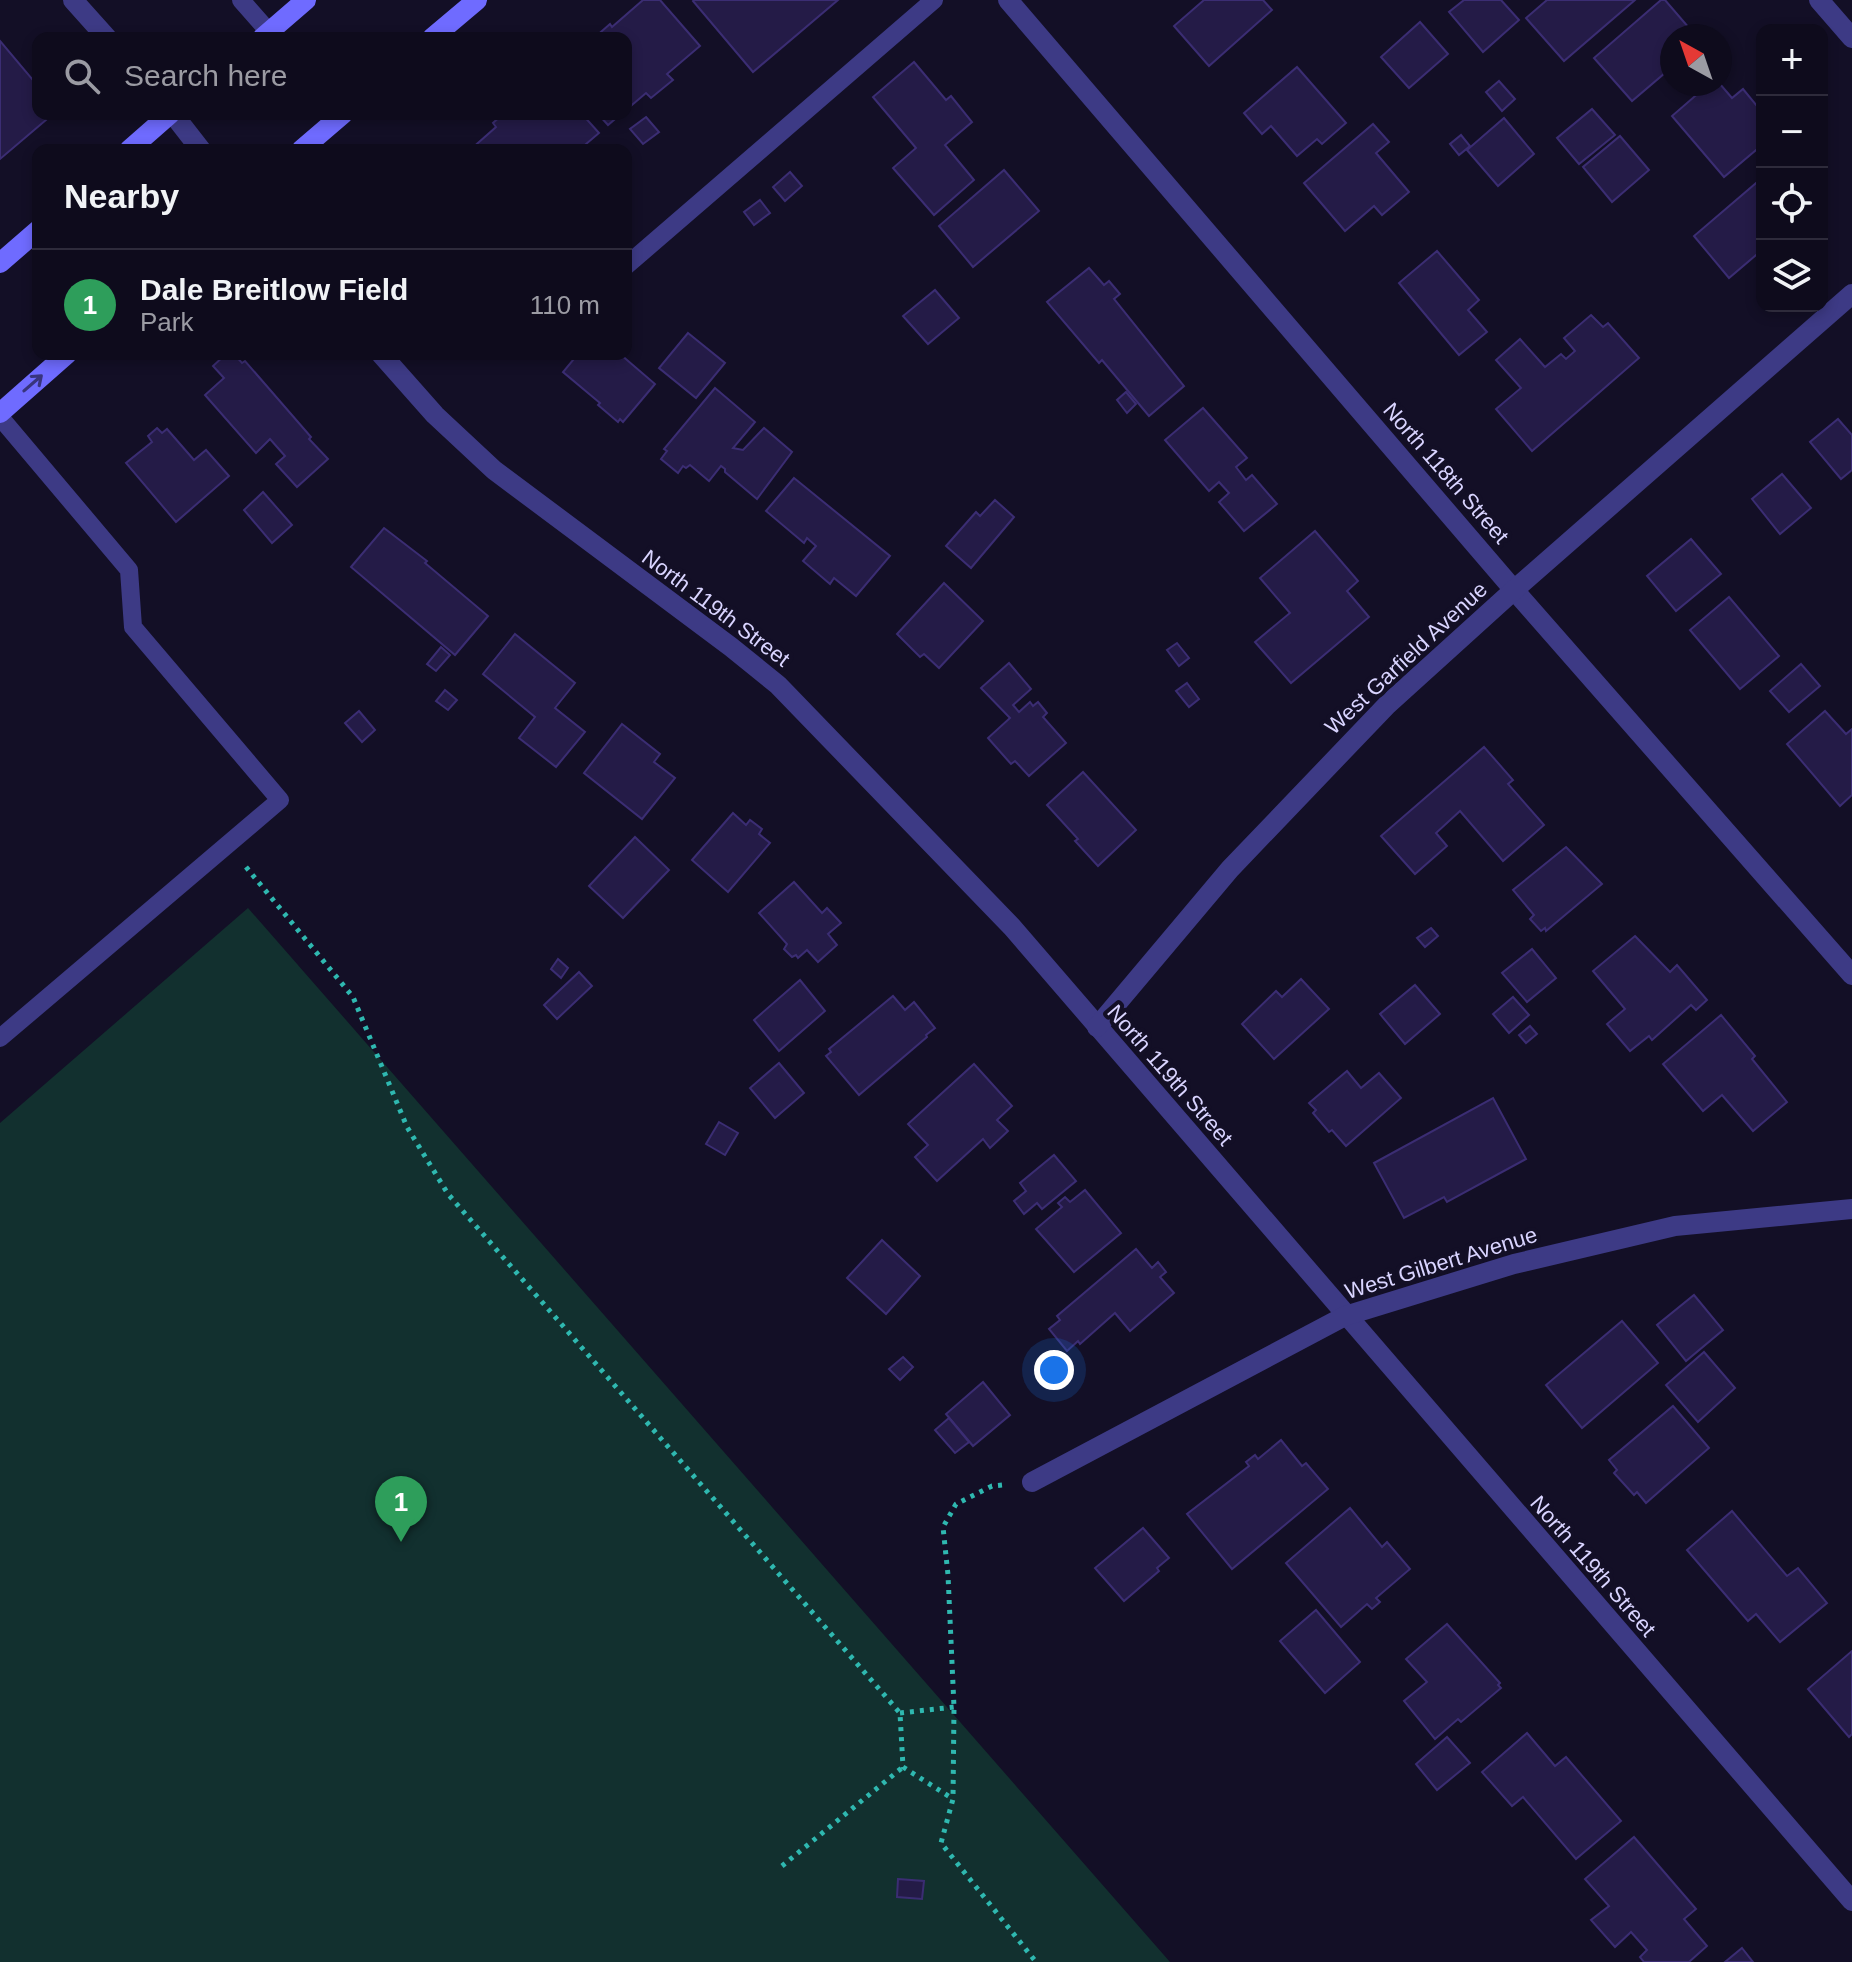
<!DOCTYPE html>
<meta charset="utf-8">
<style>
:root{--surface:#0e0b1c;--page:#1c1929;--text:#f1f3f6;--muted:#9b9ba3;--line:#2e2b3b;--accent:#00e5ff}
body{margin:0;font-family:Helvetica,sans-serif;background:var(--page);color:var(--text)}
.controls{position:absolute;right:24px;top:24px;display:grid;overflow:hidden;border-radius:16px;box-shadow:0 4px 12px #0003}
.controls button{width:72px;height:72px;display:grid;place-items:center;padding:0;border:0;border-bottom:2px solid var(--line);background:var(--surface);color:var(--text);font:40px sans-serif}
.compass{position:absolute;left:1660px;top:24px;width:72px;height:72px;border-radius:50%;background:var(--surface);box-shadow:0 4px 12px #0003;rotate:320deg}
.you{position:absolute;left:1054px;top:1370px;width:28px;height:28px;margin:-20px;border:6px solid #fff;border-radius:50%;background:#1a73e8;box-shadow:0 0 0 12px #1a73e833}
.badge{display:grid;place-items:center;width:52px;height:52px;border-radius:50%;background:var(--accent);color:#fff;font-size:26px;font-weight:700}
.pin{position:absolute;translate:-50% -66px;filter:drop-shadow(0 2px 4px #0008)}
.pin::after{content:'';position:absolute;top:42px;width:28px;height:24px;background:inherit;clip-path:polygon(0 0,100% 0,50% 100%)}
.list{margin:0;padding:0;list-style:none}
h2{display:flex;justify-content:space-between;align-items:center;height:104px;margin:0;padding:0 32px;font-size:34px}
h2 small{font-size:26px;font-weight:400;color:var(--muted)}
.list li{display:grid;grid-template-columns:52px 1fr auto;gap:24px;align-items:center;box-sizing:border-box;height:112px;padding:0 32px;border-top:2px solid var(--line)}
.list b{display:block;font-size:30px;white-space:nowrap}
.list p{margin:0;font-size:26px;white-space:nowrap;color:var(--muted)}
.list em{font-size:26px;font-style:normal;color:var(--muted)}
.icon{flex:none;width:44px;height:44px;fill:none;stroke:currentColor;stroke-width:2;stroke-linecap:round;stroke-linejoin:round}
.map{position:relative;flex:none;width:1852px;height:1962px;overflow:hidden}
.search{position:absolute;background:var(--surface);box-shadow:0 4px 12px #0003;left:32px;top:32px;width:600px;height:88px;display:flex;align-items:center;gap:20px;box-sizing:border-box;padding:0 28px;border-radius:16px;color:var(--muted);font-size:30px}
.panel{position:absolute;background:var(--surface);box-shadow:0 4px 12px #0003;left:32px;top:144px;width:600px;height:216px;border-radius:16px}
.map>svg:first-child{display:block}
</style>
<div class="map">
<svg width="1852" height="1962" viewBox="0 0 1852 1962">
<rect width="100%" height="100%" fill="#130f26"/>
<polygon fill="#12302f" points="248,908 1170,1962 0,1962 0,1123"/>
<g fill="#241b47" stroke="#3b2d73" stroke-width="2">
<polygon points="643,0 660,0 700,46 667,74 673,80 651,98 646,93 626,110 626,38 594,38 610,24 612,27"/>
<polygon points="694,0 838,0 753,72 693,1"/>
<polygon points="1204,0 1263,0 1272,10 1209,66 1174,26"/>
<polygon points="1464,0 1501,0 1519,20 1483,52 1449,12"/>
<polygon points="1547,0 1635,0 1564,61 1526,18"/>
<polygon points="1661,0 1665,0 1696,36 1672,36 1672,67 1632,101 1594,58"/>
<polygon points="1420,22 1448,54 1409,88 1381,57"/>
<polygon points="0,41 38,86 38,114 53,114 0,159"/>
<polygon points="914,62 946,100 951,96 972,122 945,145 974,180 934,215 893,168 916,148 873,97"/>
<polygon points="1297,67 1346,123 1322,144 1317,139 1297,156 1271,126 1262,134 1244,113"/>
<polygon points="1499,81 1515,99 1502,111 1486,92"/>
<polygon points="1709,84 1720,84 1732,98 1743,89 1762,112 1762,145 1724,177 1672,116"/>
<polygon points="1592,109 1615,135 1579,164 1557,138"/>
<polygon points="503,114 582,114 599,133 579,150 470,150 496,127 493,123"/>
<polygon points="598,114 621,114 608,125"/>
<polygon points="646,117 659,132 643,144 630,129"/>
<polygon points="1504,118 1534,154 1498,186 1467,150"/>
<polygon points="1373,124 1389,142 1376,153 1409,192 1382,215 1374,206 1345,231 1304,183"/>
<polygon points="1461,135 1470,146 1459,155 1450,144"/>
<polygon points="1620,136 1649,170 1612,202 1583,167"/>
<polygon points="1004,170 1039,211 973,267 939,226"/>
<polygon points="790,172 802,186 785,201 773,187"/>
<polygon points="1762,178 1762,250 1729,278 1694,236"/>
<polygon points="760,200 770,213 754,225 744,212"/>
<polygon points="1437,251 1479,300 1468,310 1487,332 1459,355 1399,283"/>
<polygon points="1089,268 1104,285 1109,281 1120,294 1114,299 1184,386 1149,416 1102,360 1099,363 1047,302"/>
<polygon points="935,290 959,318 928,344 903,316"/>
<polygon points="1591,315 1603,327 1608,323 1639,358 1532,451 1496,409 1521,388 1496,360 1520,339 1545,367 1561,354 1566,359 1575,351 1564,338"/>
<polygon points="688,333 725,363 696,398 659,368"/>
<polygon points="226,354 234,354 242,363 245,361 311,437 309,439 328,459 297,487 276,464 285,456 270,439 256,453 205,395 224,378 213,366"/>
<polygon points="578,354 620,354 655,384 623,422 620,419 618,422 598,405 600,403 563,372"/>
<polygon points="715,388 755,422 733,448 743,450 764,428 792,452 757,499 725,472 725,469 721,466 709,481 690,465 686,468 683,466 678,473 661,459 667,451 664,449"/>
<polygon points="1126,392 1136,404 1127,413 1117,400"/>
<polygon points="1203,408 1247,458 1236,467 1246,480 1252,475 1277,504 1244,531 1219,502 1229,493 1219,482 1209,491 1165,440"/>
<polygon points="1838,419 1852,435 1852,470 1841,479 1810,442"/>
<polygon points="157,428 162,433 167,429 194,460 206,450 229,476 176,522 126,463 152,442 148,436"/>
<polygon points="1782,474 1811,508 1780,534 1752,499"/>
<polygon points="794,478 890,556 856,596 834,578 830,584 803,561 816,546 807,538 804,543 766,511"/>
<polygon points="263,492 292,525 272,543 244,510"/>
<polygon points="995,500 1014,517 971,568 946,546 976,512 980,516"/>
<polygon points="384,528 427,561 425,563 488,616 455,655 351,567"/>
<polygon points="1315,531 1358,581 1347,591 1369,617 1291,683 1255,642 1290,613 1260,578"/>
<polygon points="1691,539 1721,574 1676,611 1647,576"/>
<polygon points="944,583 983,621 939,668 924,654 920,657 897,634"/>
<polygon points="1729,597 1779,656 1740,689 1690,630"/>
<polygon points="515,634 575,683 555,708 585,732 556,767 519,738 535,717 483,674"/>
<polygon points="1177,643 1189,658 1179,666 1167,650"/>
<polygon points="441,647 450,655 436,671 427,664"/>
<polygon points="1009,663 1031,689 1013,705 1019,712 1030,702 1033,706 1038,702 1047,713 1043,717 1066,743 1029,776 1015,761 1011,764 988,738 1010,718 981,688"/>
<polygon points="1801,664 1820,686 1789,712 1770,691"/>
<polygon points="1187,683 1199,699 1189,707 1176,691"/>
<polygon points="445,690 457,700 448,710 436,701"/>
<polygon points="359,711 375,730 362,742 345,723"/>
<polygon points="1825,711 1846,734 1852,729 1852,795 1840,806 1787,744"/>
<polygon points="622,724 660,754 654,762 675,778 642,819 584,773"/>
<polygon points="1484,747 1513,780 1508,784 1544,825 1503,861 1460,811 1436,833 1447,846 1415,874 1381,836"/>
<polygon points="1083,772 1136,830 1098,866 1075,841 1078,839 1047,805"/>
<polygon points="733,813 746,825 750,820 762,829 759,834 770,843 728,892 692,860"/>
<polygon points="635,837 669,870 623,918 589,886"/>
<polygon points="1566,847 1602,884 1546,931 1545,928 1541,931 1530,919 1534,915 1513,890"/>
<polygon points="794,882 822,913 827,908 841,923 828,934 837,945 818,962 807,950 798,958 796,955 792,957 784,949 787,944 759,913"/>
<polygon points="1431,928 1438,936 1425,947 1417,938"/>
<polygon points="1635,936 1670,972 1677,965 1707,1000 1696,1010 1691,1005 1652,1040 1649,1036 1630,1051 1607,1024 1625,1009 1593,971"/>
<polygon points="1532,949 1556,978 1527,1002 1502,973"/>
<polygon points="558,959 568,968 561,978 551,969"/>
<polygon points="579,972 592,986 557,1019 544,1005"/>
<polygon points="1301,979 1329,1009 1274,1059 1242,1024 1276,991 1282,997"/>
<polygon points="800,980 825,1011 779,1051 754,1020"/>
<polygon points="1415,985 1440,1014 1405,1044 1380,1014"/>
<polygon points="893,996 905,1010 914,1002 935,1028 926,1035 927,1037 859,1095 826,1056 831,1052 829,1049"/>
<polygon points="1513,997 1529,1015 1509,1033 1493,1014"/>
<polygon points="1721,1015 1755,1056 1752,1059 1787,1102 1753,1131 1722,1095 1703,1111 1663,1064"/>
<polygon points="1530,1026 1537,1034 1526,1043 1519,1035"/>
<polygon points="779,1063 804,1093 775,1118 750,1088"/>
<polygon points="974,1064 1012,1106 997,1120 1008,1131 990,1148 983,1139 937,1181 915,1157 928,1145 908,1124"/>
<polygon points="1347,1071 1361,1088 1379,1073 1401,1098 1346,1146 1332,1130 1329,1132 1313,1113 1316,1110 1309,1103"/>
<polygon points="1493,1098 1526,1159 1447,1202 1444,1197 1404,1218 1374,1163"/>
<polygon points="719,1122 738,1133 725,1155 706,1144"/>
<polygon points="1054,1155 1076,1181 1042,1209 1037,1203 1024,1214 1014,1201 1026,1191 1020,1183"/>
<polygon points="1085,1190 1121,1233 1074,1272 1036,1229 1062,1207 1058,1203 1065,1197 1070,1202"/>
<polygon points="882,1240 920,1276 886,1314 847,1278"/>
<polygon points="1136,1249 1152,1268 1158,1262 1166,1272 1160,1277 1174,1293 1130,1331 1115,1313 1080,1344 1078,1341 1067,1351 1049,1329 1060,1320 1057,1316"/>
<polygon points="1694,1295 1723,1330 1686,1361 1657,1325"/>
<polygon points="1622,1321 1658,1363 1582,1428 1546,1385"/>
<polygon points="1704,1352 1735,1388 1698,1422 1666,1385"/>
<polygon points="903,1357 913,1367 900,1380 889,1369"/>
<polygon points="983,1382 1010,1415 973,1446 946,1414"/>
<polygon points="1673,1406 1709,1448 1646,1503 1637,1492 1634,1495 1614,1473 1617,1470 1609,1460"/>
<polygon points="949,1418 969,1442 955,1453 935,1430"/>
<polygon points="1281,1440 1302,1466 1306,1463 1328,1489 1232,1569 1187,1514 1249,1466 1246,1462 1255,1455 1258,1459"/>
<polygon points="1350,1508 1382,1547 1387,1542 1410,1569 1376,1598 1380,1602 1372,1609 1367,1604 1341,1627 1286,1563"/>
<polygon points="1732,1511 1787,1576 1798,1568 1827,1603 1780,1642 1756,1614 1748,1621 1687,1550"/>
<polygon points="1143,1528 1169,1558 1157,1568 1159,1571 1124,1601 1095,1568"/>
<polygon points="1316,1610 1360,1662 1325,1693 1280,1641"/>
<polygon points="1447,1624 1500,1683 1498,1685 1501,1688 1461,1722 1458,1719 1435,1739 1404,1701 1427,1682 1406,1659"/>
<polygon points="1852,1651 1852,1734 1849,1737 1808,1689"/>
<polygon points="1527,1733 1555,1766 1566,1757 1621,1821 1576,1859 1523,1797 1512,1806 1482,1772"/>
<polygon points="1447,1737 1470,1763 1437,1790 1416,1764"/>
<polygon points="1634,1837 1696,1909 1684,1919 1707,1946 1689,1962 1644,1962 1640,1957 1647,1950 1631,1932 1615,1947 1591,1920 1609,1906 1585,1879"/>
<polygon points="898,1879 924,1881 922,1899 897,1897"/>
<polygon points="1742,1948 1753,1962 1725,1962"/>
</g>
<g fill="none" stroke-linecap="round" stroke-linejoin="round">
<g stroke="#2fb8b0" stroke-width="5" stroke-dasharray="4 6" stroke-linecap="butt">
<polyline points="246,867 353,997 407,1127 448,1194 900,1713 903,1767 953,1799"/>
<polyline points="1002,1485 992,1486 956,1504 943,1527 948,1575 954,1707 953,1799 941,1843 1036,1962"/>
<polyline points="900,1713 954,1707"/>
<polyline points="782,1866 903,1767"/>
</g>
<g stroke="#3d3a85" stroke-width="18">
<polyline points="241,0 269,32"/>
<polyline points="626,266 934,0"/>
<polyline points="0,417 129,570 133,627 280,800 0,1038"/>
</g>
<g stroke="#3d3a85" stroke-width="20">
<polyline points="73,0 107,38"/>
<polyline points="1008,0 1514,590 1852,975"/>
<polyline points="1819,0 1852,38"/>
<polyline points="173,114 201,150"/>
<polyline points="381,354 435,415 494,470 731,647 778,685 1012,927 1852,1901"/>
<polyline points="1097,1027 1230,869 1387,705 1514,590 1852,294"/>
<polyline points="1032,1482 1345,1316 1514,1264 1675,1226 1852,1209"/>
</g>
<g stroke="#6f6bff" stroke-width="20">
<polyline points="262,38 306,0"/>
<polyline points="432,38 477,0"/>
<polyline points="129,150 170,114"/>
<polyline points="301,150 343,114"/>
<polyline points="0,263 38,230"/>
<polyline points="0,413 67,354"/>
</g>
</g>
<defs><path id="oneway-shaft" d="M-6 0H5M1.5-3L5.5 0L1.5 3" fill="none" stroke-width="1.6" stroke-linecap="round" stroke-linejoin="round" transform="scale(2)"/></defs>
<use stroke="#38347d" href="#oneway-shaft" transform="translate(33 383) rotate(-41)"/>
<g text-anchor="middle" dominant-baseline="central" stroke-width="8" stroke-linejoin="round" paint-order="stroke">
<g font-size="22" fill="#d9d4ff" stroke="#130f26">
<text transform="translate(1446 473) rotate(49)">North 118th Street</text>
<text transform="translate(716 608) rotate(37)">North 119th Street</text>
<text transform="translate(1406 658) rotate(-43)">West Garfield Avenue</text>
<text transform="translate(1170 1075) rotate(49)">North 119th Street</text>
<text transform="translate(1441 1263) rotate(-17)">West Gilbert Avenue</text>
<text transform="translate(1593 1566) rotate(49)">North 119th Street</text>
</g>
</g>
</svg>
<div class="controls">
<button>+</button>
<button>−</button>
<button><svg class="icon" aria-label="locate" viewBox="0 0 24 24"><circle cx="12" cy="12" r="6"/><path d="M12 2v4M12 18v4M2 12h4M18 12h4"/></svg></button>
<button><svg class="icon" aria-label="layers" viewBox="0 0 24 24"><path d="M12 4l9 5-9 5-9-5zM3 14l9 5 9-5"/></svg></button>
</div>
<svg class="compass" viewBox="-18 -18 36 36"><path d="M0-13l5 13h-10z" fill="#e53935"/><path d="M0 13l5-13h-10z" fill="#9b9ba3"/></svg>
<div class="you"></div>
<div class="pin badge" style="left:401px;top:1542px;background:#2e9e5b">1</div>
<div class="search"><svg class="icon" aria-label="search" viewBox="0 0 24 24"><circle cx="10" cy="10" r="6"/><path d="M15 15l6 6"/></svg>Search here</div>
<section class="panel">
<h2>Nearby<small></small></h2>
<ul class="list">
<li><span class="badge" style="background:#2e9e5b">1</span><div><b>Dale Breitlow Field</b><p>Park</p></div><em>110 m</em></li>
</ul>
</section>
</div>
